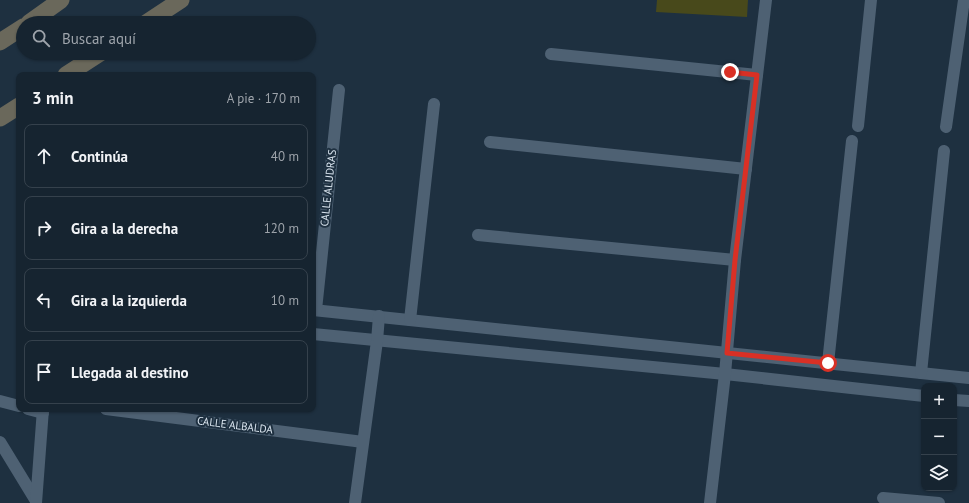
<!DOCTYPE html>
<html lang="es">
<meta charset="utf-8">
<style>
:root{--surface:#162430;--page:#23303c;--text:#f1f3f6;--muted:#9ea4ab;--line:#35414c}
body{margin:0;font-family:"PT Sans",sans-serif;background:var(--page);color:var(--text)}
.controls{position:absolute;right:12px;bottom:12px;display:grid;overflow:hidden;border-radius:8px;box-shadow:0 1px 3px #0004}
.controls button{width:36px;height:36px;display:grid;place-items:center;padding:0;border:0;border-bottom:1px solid var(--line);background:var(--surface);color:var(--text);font:20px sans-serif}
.stop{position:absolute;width:12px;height:12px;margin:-9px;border:3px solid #d93025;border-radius:50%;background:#fff}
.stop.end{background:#d93025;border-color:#fff;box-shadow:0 1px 4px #0008}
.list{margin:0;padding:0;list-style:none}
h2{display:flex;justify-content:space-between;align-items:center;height:52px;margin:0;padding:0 16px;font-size:17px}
h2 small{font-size:13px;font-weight:400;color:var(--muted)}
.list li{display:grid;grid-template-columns:26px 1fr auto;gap:12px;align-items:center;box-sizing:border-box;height:64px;margin:0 8px 8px;padding:0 8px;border:1px solid var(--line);border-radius:8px}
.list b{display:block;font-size:15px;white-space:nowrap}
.list em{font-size:13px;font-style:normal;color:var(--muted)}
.icon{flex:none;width:22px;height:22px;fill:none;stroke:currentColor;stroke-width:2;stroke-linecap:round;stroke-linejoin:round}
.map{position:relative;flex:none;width:969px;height:503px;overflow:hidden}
.search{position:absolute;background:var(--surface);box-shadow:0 1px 3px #0004;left:16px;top:16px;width:300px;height:44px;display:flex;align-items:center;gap:10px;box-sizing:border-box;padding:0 14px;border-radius:22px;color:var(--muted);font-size:15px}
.panel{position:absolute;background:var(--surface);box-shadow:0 1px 3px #0004;left:16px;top:72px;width:300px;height:340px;border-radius:8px}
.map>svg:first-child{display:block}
</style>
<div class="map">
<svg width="969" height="503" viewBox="0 0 969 503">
<rect width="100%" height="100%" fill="#1e3040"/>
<polygon fill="#48491b" points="657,0 748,0 747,17 656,12"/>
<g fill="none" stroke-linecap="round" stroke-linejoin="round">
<g stroke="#4e6173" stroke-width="12">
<polyline points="551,54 757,75"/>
<polyline points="858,126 871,0"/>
<polyline points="946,127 964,0"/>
<polyline points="490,142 746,169"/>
<polyline points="478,235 735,260"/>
<polyline points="313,310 969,378"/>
<polyline points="316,310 339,90"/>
<polyline points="410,320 434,104"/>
<polyline points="313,334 725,374 924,396"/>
<polyline points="828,363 852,141"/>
<polyline points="921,373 944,151"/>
<polyline points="954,400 969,401"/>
<polyline points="0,401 19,406"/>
<polyline points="28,409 43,413"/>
<polyline points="106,409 363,442"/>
<polyline points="0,442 36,501"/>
<polyline points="883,498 939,503"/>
<polyline points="36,503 43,409"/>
<polyline points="355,503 377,341 379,316"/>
<polyline points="710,503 725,374 735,260 766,0"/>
</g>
<g stroke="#6a685b" stroke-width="17">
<polyline points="29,23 61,0"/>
<polyline points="146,23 181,0"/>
<polyline points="0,42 23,27"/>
<polyline points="66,75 100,53"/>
<polyline points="0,118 19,106"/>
</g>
</g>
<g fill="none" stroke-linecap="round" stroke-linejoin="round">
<polyline stroke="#d93025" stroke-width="5" points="730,72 757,75 735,260 727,353 828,363"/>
</g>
<g text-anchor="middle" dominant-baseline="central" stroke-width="4" stroke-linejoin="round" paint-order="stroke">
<g font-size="11" fill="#dae5ef" stroke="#1e3040">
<text transform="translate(328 188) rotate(-84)">CALLE ALUDRAS</text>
<text transform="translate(235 425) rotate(7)">CALLE ALBALDA</text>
</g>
</g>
</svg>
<div class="controls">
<button>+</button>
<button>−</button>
<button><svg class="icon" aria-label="layers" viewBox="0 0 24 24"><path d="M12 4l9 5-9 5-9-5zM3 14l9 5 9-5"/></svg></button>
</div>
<div class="stop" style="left:828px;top:363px"></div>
<div class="stop end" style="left:730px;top:72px"></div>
<div class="search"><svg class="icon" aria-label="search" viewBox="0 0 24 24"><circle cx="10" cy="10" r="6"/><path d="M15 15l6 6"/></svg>Buscar aquí</div>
<section class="panel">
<h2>3 min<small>A pie · 170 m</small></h2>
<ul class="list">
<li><svg class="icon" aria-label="ahead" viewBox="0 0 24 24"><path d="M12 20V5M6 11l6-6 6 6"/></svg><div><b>Continúa</b></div><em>40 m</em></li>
<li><svg class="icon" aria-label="right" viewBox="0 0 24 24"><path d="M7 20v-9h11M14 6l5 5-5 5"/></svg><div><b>Gira a la derecha</b></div><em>120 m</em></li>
<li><svg class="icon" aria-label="left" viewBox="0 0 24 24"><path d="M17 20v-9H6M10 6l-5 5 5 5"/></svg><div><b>Gira a la izquierda</b></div><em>10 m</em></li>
<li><svg class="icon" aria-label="arrive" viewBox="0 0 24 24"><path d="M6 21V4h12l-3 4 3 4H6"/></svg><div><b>Llegada al destino</b></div></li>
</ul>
</section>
</div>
